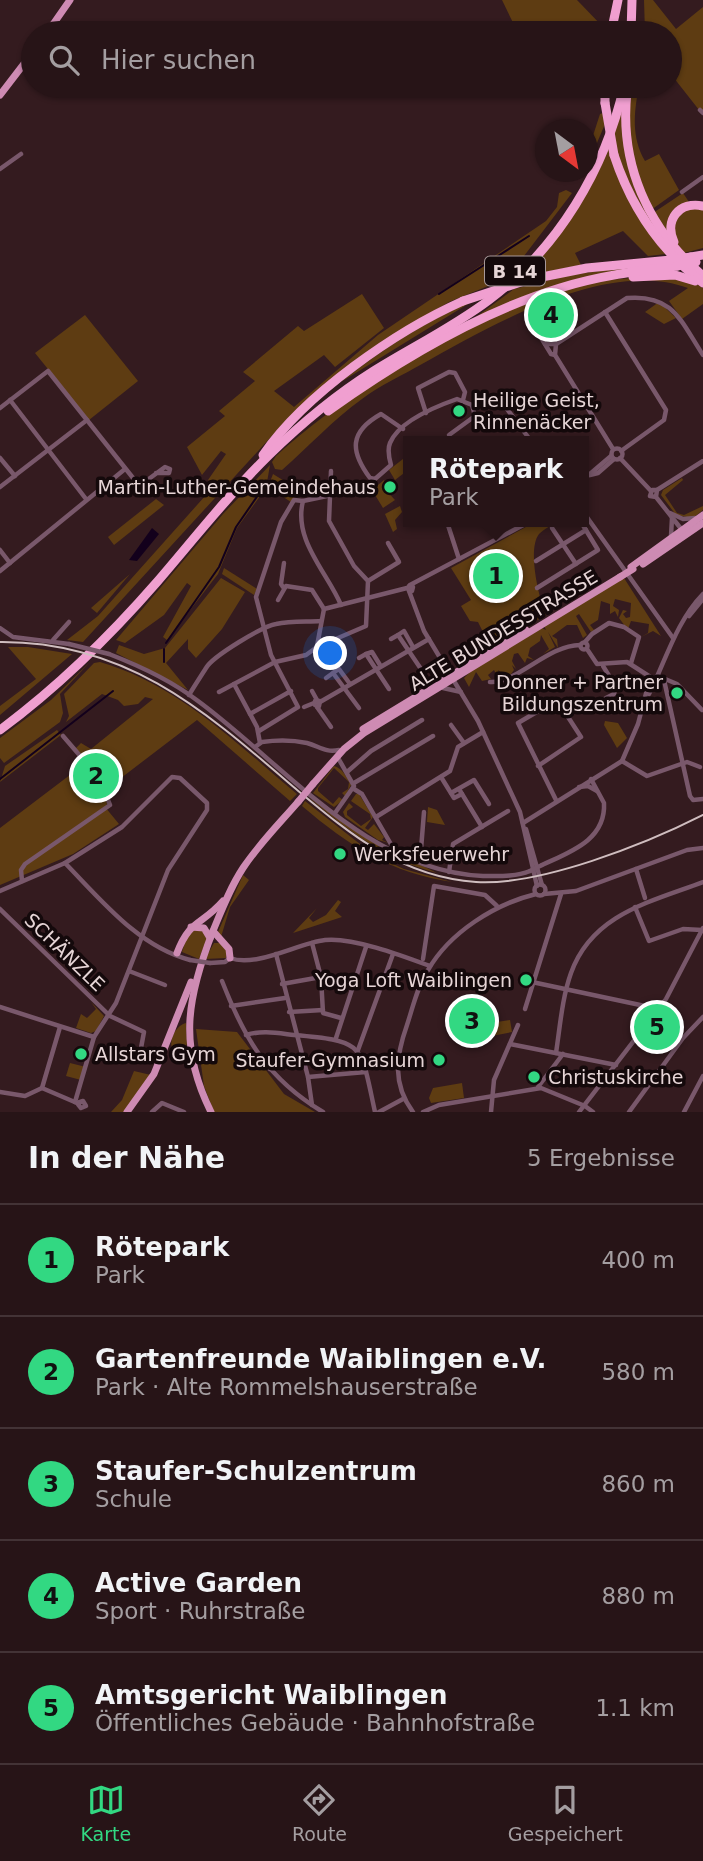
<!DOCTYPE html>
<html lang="de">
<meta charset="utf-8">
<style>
:root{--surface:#271417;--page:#2f1d20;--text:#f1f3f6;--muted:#a49ea1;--line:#433336;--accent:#32d882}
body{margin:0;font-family:"DejaVu Sans",sans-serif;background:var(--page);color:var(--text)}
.compass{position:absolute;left:535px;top:119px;width:63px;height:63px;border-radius:50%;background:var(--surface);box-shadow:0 2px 5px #0004;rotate:148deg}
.you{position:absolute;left:331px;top:654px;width:24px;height:24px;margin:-18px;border:5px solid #fff;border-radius:50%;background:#1a73e8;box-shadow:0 0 0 10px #1a73e833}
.badge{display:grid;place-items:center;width:46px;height:46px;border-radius:50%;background:var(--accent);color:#111;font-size:23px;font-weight:700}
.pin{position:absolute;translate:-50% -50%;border:4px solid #fff;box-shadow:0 2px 7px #0006}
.popup{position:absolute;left:403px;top:436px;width:186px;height:91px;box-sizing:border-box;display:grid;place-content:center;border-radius:0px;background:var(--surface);filter:drop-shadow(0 2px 5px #0005);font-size:23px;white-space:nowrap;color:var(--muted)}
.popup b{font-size:26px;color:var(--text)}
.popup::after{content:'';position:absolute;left:50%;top:100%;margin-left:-14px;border:14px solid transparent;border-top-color:var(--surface)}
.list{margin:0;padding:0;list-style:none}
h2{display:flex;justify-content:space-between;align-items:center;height:91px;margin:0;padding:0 28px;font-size:30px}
h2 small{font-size:23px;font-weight:400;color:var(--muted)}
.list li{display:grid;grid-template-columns:46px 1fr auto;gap:21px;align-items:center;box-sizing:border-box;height:112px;padding:0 28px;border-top:2px solid var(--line)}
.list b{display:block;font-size:26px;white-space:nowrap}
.list p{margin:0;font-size:23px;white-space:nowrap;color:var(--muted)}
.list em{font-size:23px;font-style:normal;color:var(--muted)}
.icon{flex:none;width:38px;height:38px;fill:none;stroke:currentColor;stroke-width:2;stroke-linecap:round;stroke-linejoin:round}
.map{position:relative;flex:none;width:703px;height:1112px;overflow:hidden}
.search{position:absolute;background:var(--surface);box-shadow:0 2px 5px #0004;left:21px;right:21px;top:21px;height:77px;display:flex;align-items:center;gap:18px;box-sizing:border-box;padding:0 24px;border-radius:38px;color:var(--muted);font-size:26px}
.sheet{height:651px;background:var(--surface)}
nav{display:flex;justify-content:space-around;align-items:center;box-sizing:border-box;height:98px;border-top:2px solid var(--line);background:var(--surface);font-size:19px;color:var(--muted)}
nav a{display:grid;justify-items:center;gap:4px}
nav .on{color:var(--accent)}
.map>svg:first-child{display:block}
</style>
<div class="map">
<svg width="703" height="1112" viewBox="0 0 703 1112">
<rect width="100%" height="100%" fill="#341b1f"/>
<g fill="#5e3c12">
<polygon points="502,0 577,0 604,28 598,33 518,33"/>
<polygon points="644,0 653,0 676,29 703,7 703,115 670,73 670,33 645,33"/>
<path d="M629,86h10c-5,26 -8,51 6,75l14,-7 20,36 -28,20c-18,-39 -27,-81 -22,-124z"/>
<polygon points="622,105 623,132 660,233 656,234 621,169 613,135"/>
<polygon points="603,113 605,124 588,164 588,151 600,114"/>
<polygon points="608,146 666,254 648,256 623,231 575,253 581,265 521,277 542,255"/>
<polygon points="566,190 572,193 524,256 493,284 449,302 381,342 280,427 83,642 67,640 98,616 214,486 208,480 226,454 221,451 202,475 187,447 225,416 219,411 255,381 243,372 298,326 304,331 362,294 384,328 335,367 324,355 274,391 294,407 378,335 546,221 557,207 559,193"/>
<polygon points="683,193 689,202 683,204 670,237 653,213"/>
<polygon points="703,208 703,248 684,253 676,242 672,222 680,210"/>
<polygon points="636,266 522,297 472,320 514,289 570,275"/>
<path d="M660,277c15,2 30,2 43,11v16l-21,15 -13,-18 19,-13c-81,-30 -196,37 -266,76 -19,11 -42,21 -60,35 -29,21 -53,47 -80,71l-7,-1 -3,-7 4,-6c78,-71 207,-148 310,-172 24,-6 49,-6 74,-7z"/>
<path d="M476,299l-135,83c43,-34 85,-61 135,-83z"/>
<polygon points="659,302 676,318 664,324 645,312"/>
<polygon points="85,315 138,381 89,420 35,353"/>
<polygon points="408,455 408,470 395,480 389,470"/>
<polygon points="270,465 266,488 237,528 218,574 167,640 163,637 191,586 187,583 164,615 125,643 116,640 223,514"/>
<polygon points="273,474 299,490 291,502 268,487"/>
<polygon points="682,478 683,480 665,495 677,513 684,515 703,506 703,510 693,518 676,515 661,495 663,490"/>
<polygon points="384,480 386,484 382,486 395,500 383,508 372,490"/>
<polygon points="156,499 164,505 114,545 108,537"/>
<polygon points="400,506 402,512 395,520 397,529 393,532 385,514"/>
<path d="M535,522h23c-6,3 -14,7 -19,12 -12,15 0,65 7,81l-89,52v-5l25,-17 5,-12 -4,-1 -5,-10 -8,-1 -9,-15 10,-6 -20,-32z"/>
<polygon points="224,568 257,589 254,595 222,574"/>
<polygon points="130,574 97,613 91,608"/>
<polygon points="221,578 245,592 222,629 196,658 188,649 188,639 166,663 188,690 116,653 119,645 144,654 165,648"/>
<polygon points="624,578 661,636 653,631 641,637 648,633 649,624 631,621 628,629 633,631 628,630 619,618 623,610 627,611 623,614 626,618 630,617 631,603 615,599 613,606 619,610 618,617 615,611 610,614 610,604 601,601 598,620 590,625 594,630 599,628 591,632 579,614 576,616 587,635 583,638 577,625 567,625 552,636 557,639 558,648 548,632 555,647 543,654 549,649 541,635 540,641 530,648 528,656 534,660 527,658 525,663 518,653 514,654 512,661 516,669 512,665 514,670 511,674 505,676 498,670 500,677 498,678 494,670 488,675 491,679 482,681 476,672 469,687 464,678 471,671 542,628 546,630 544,626"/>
<polygon points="8,647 28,647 72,654 0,715 0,706 36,679"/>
<polygon points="90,662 60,694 63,713 60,722 4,763 0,758 0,738 51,700"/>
<path d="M100,662c77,22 137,82 197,132l-7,7 -93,-81 -93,71 3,13 -2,3 14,17 -46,30 -73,31v-57l87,-66 -12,-13 6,-6 10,6 62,-50 -8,-2 -7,7 -14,2 -6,-6 -16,-6 -36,28 3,-6 -5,-22 30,-31z"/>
<polygon points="605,721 618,723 627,738 617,748 604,725"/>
<polygon points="57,730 61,735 0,782 5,766"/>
<path d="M334,766c8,2 13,11 17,19l-6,11 -3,-3 6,-4 1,-7 -15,-14 -16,20v3l15,13 6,-7 4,3 -9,7 -21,-14z"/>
<polygon points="356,794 359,794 373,817 365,828 368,830 374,824 384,837 382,840 389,843 378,840 345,817 343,812 349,803 353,807 347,811 347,815 361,826 371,819 370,814 351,801"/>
<path d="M308,797l58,41 71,35c-52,-13 -89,-43 -129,-76z"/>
<path d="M305,801l69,54 30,14 48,13c-61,-9 -103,-36 -150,-76z"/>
<polygon points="428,807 437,810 445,825 427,822"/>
<polygon points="243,875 249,880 230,907 221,937 218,932"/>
<polygon points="338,900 341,902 335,911 342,917 293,933 317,908 309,918 313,922 326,915"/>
<polygon points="189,930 204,930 207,938 199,959 182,952"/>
<polygon points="214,943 220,943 227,950 226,958 205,959"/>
<polygon points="91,1002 104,1016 96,1031 91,1033 76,1028 81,1014 87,1018 96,1009"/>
<polygon points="510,1020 512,1032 492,1036 490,1023"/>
<path d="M186,1023l1,21 -4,8 1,-3 -10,-3 -2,2c-3,-10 5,-23 14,-25z"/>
<polygon points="196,1029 237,1032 284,1094 315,1112 214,1112 204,1086"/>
<polygon points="70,1063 86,1067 81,1080 66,1076"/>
<polygon points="134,1071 151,1075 124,1112 111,1112 122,1100"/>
<polygon points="462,1083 464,1098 431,1103 429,1098 433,1088"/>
</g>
<polygon fill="#13001c" points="152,528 159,534 137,561 129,560"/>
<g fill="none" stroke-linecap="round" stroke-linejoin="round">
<g stroke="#13001c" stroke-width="2">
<polyline points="439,294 529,236"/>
<polyline points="166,643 219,567 236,527 263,488"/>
<polyline points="164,662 164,649"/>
<polyline points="0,779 113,691"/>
</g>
<g stroke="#79586b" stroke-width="4.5">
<polyline points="700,110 703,113"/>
<polyline points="0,169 21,154"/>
<polyline points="682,192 703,177"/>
<polyline points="605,312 666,410 664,420 621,451"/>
<polyline points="532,323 551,354 555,355"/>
<path d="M545,344h11l71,-46c47,-4 54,24 76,57"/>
<polyline points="556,344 555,355 613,449"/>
<polyline points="10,400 86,499"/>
<polyline points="0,408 48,371 137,483 142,484 165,467 170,469 169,473 156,473"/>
<polyline points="426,413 418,388 449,372 455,373 465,392 463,400"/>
<path d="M403,429l-22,-15c-32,18 -31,37 -11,64l5,1 16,-14c-2,-7 -4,-15 -1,-22 9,-22 47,-37 67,-44l15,6 20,-7 9,3 30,40"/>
<polyline points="449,435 475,416 472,405"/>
<circle cx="617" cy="454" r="5.5"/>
<polyline points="0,458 15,476"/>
<polyline points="620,458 651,491"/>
<polyline points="590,475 598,473 614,459"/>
<polyline points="584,479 611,456"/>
<polyline points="0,487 87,420"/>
<polyline points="657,490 703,461"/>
<path d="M327,496l-24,5c-10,39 24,71 38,104"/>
<polyline points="656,497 657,490 652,490 650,496 656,497 682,530"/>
<polyline points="584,513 673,638"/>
<polyline points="670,513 683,519 695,518"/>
<polyline points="447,522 459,559"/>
<polyline points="552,528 576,564"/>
<polyline points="671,536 672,518"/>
<polyline points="0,550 10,563"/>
<polyline points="536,561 586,530"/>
<polyline points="0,571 125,469"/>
<polyline points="368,581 399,562 388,543"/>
<polyline points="410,585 529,522"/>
<polygon points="409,586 413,587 412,591 408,589"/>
<polyline points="283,587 281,584 284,563"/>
<polyline points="537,588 598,550 581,522"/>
<polyline points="409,591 424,631 478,721 520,812 537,886"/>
<polyline points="278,600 286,586 312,590 324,609"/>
<polyline points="324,609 407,588"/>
<polyline points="689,616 703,599"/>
<polyline points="0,628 13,637 69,644"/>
<polyline points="391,639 398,635"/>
<polyline points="53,640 69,622"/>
<polyline points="585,642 592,634 609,623 624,627 639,637 631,663"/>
<circle cx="584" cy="646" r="3.5"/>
<polyline points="317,646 324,609"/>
<polyline points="413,647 404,631 398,635 421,669"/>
<polyline points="587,649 597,664 627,662 652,678"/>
<path d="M109,654c31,12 63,27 89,47 87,64 169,170 285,175 16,0 32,1 47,-5"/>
<polyline points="359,658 366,654"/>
<polyline points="380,665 372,652 366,654 389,689"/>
<polyline points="603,666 616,687 614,694 606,698"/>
<polyline points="658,676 677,684 702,710"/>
<polyline points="326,678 333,673"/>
<polyline points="664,680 690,796 693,800 703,799"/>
<path d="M490,682c26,2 58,-37 90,-37"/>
<polyline points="234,684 257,727 260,743"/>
<polyline points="350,684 339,669 333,673 359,708"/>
<polyline points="443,688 461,692"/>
<polyline points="312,691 317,700"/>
<polyline points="219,692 275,662 306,655 317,647 366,626 368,581 354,566 329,521 331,471"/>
<path d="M649,694c17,-34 27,-72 54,-100"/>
<path d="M189,695c6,-10 12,-19 17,-27 7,-12 57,-42 70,-44 15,-3 30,-2 45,-3"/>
<polygon points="315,701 320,701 319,706 315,705"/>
<polyline points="320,702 429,639"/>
<polyline points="304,707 314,703"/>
<polyline points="317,707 331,727"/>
<polyline points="250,714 291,691"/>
<polyline points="451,725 464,743"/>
<polyline points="259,731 298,707 271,655 256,597 281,522 294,500 303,501"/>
<path d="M255,747l7,-5c14,-2 31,-2 45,1 12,3 18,10 32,7"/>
<polyline points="622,761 647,776 687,762 700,767"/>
<polyline points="538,766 581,737 557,700 518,723 556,800"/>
<polyline points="347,772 371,751 422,720"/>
<polyline points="441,777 454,798 462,794"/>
<polyline points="354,783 433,736"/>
<polyline points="579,787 588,786 597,791"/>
<polyline points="354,789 362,794 392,846"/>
<polyline points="459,789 482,827"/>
<polyline points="451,793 474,780 489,804"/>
<polyline points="335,813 354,786 337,756"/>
<polyline points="376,817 450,771 458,747 483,732"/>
<polyline points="523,823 622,761 638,724 650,678"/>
<polyline points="526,829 542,885"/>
<polyline points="420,862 424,812"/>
<polyline points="65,863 122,827 172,777 180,778 207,803 207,810 168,870 116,1003 94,1037 75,1102"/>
<path d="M542,865c28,-13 64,-25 62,-62l-13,-24"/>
<polyline points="636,869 645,898"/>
<polyline points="449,872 453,844 508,811"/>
<polyline points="22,881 21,870 25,864 110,805 100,779 63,736"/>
<circle cx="540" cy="890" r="5.5"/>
<path d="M0,891l65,-28c37,38 74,84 125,97"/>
<polyline points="544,894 576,891 687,850 703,848"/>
<polyline points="635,907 649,941 683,929 702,930"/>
<polyline points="0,909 110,1016 144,1032 141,1048"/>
<polyline points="312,943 321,977 323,1013 341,1018"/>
<polyline points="276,954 308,1077 312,1105"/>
<polyline points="423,959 434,886 485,895 497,906"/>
<path d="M210,963l15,-1 5,-4c26,10 68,-15 95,-18 28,-3 78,16 105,26"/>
<polyline points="129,971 165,985"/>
<path d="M222,981c23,59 46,98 101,131"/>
<polyline points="532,982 659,1009"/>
<polyline points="282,984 321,977"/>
<polyline points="231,1006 285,998"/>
<polyline points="0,1007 94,1037"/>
<polyline points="525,1009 561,894"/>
<polyline points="289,1012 323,1010"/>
<path d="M246,1035c16,-5 31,-2 48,0 72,6 66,9 81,77"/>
<polyline points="336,1038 366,947"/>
<polyline points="510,1044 616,1065"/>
<polyline points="358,1050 393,954"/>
<path d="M556,1053c4,-26 6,-55 15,-80 21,-59 79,-71 132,-91"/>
<polyline points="304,1063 325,1060"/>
<polyline points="270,1069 280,1063 303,1061"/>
<polyline points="308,1077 366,1072"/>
<polyline points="538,1087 563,1054"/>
<polyline points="42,1088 77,1103 81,1108 86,1106 83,1101 77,1103"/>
<polyline points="0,1092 25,1096 42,1088 60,1027"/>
<polyline points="152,1112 162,1103 184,1112"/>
<polyline points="379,1112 403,1099"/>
<path d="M413,1112c-21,-28 -17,-56 -6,-87 6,-18 10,-38 21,-55 22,-38 67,-66 108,-76"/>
<polyline points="423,1112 439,1105 541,1088 585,1106 593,1112"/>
<polyline points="491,1112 494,1080 518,1025"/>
<polyline points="579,1112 666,999 703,928"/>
<polyline points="629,1112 683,1038 703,1017"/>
<polyline points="684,1112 703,1076"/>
</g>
<g stroke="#ce8bb3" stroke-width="7">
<polyline points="47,33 70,0"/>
<polyline points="0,95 33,52"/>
<polyline points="643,564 703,523"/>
<polyline points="631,567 703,515"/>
<polyline points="363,729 526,630"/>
<polyline points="313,784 344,749 364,733 620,577"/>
<polyline points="191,927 204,928 210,938"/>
<polyline points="213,931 229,949 230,958"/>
<path d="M177,953c13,-34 24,-27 46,-52"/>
<polyline points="127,1112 154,1074 191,982"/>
<path d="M211,1112c-33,-66 -24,-115 2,-181 9,-22 17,-43 30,-63 16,-24 36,-44 55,-66"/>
</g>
<g stroke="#f09fd0" stroke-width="9">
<polyline points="611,33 618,0"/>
<polyline points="631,33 632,0"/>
<polyline points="605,86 605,103"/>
<path d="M627,92c-8,72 21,137 76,184"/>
<path d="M614,155c17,52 46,95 89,128"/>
<path d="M674,242c-10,-22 5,-41 29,-36"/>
<polyline points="691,257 703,255"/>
<polyline points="633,277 675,275 695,281"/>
<polyline points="527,280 587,268 671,260"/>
<path d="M328,411c70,-50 150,-98 232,-123 38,-12 77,-17 117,-22"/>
<path d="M263,455c42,-61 133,-124 200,-154"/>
<path d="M0,730c58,-43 110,-94 157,-148 37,-43 72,-88 112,-127 32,-31 65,-59 103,-83 38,-24 80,-44 117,-72 69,-52 116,-130 135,-214"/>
</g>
<path stroke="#cfbdbf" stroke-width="2" d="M0,642c127,-1 205,69 296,147 54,45 105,88 180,93 64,4 170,-38 227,-67"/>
<g stroke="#79586b" stroke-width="4.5">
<polyline points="69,644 109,654"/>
<polyline points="530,871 542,865"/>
<polyline points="190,960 210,963"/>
</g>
<g stroke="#ce8bb3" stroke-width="7">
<polyline points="620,577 633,569"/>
<polyline points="298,802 313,784"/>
</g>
<g stroke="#f09fd0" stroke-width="9">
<polyline points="605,103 614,155"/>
<polyline points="671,260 691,257"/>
<polyline points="677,266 696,262"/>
<polyline points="463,301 527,280"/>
</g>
</g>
<g fill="#32d882" stroke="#14090b" stroke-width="2.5">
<circle cx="459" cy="411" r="7"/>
<circle cx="390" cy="487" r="7"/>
<circle cx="677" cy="693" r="7"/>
<circle cx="340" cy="854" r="7"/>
<circle cx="526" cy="980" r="7"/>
<circle cx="81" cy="1054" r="7"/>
<circle cx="439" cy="1060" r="7"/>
<circle cx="534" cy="1077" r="7"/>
</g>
<g text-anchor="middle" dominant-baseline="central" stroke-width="7" stroke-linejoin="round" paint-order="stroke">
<rect fill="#14090b" stroke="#a79899" stroke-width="2" x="485" y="256.5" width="60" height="29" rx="5"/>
<g font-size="18" font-weight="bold" fill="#e6d5d6">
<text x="515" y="271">B 14</text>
</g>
<g font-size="19" fill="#e6d5d6" stroke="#14090b" text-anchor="start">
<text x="473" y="400">Heilige Geist,<tspan x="473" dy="22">Rinnenäcker</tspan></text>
<text x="376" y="487" text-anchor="end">Martin-Luther-Gemeindehaus</text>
<text x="663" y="682" text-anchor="end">Donner + Partner<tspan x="663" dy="22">Bildungszentrum</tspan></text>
<text x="354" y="854">Werksfeuerwehr</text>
<text x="512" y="980" text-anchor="end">Yoga Loft Waiblingen</text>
<text x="95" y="1054">Allstars Gym</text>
<text x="425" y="1060" text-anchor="end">Staufer-Gymnasium</text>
<text x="548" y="1077">Christuskirche</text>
</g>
<g font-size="19" fill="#e6d5d6" stroke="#14090b">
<text transform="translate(503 630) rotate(-31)">ALTE BUNDESSTRASSE</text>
<text transform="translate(65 952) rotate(44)">SCHÄNZLE</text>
</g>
</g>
</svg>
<svg class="compass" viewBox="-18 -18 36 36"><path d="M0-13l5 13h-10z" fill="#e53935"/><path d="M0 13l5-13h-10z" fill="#a49ea1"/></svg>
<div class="you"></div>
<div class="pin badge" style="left:496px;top:576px">1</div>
<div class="popup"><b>Rötepark</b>Park</div>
<div class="pin badge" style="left:96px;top:776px">2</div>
<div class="pin badge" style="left:472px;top:1021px">3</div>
<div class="pin badge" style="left:551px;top:315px">4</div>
<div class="pin badge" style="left:657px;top:1027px">5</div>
<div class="search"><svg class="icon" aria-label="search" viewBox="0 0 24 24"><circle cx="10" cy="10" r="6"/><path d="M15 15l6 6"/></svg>Hier suchen</div>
</div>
<section class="sheet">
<h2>In der Nähe<small>5 Ergebnisse</small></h2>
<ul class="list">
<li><span class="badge">1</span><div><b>Rötepark</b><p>Park</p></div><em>400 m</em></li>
<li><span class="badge">2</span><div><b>Gartenfreunde Waiblingen e.V.</b><p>Park · Alte Rommelshauserstraße</p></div><em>580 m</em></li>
<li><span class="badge">3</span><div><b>Staufer-Schulzentrum</b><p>Schule</p></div><em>860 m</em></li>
<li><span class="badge">4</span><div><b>Active Garden</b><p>Sport · Ruhrstraße</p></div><em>880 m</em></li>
<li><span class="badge">5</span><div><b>Amtsgericht Waiblingen</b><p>Öffentliches Gebäude · Bahnhofstraße</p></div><em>1.1 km</em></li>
</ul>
</section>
<nav>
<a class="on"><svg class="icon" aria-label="map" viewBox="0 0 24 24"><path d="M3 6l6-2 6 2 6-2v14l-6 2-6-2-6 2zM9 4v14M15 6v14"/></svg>Karte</a>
<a><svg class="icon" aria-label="directions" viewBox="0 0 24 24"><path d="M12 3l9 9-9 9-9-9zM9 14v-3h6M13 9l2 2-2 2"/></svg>Route</a>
<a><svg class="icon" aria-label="saved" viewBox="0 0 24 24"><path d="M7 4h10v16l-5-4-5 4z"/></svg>Gespeichert</a>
</nav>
